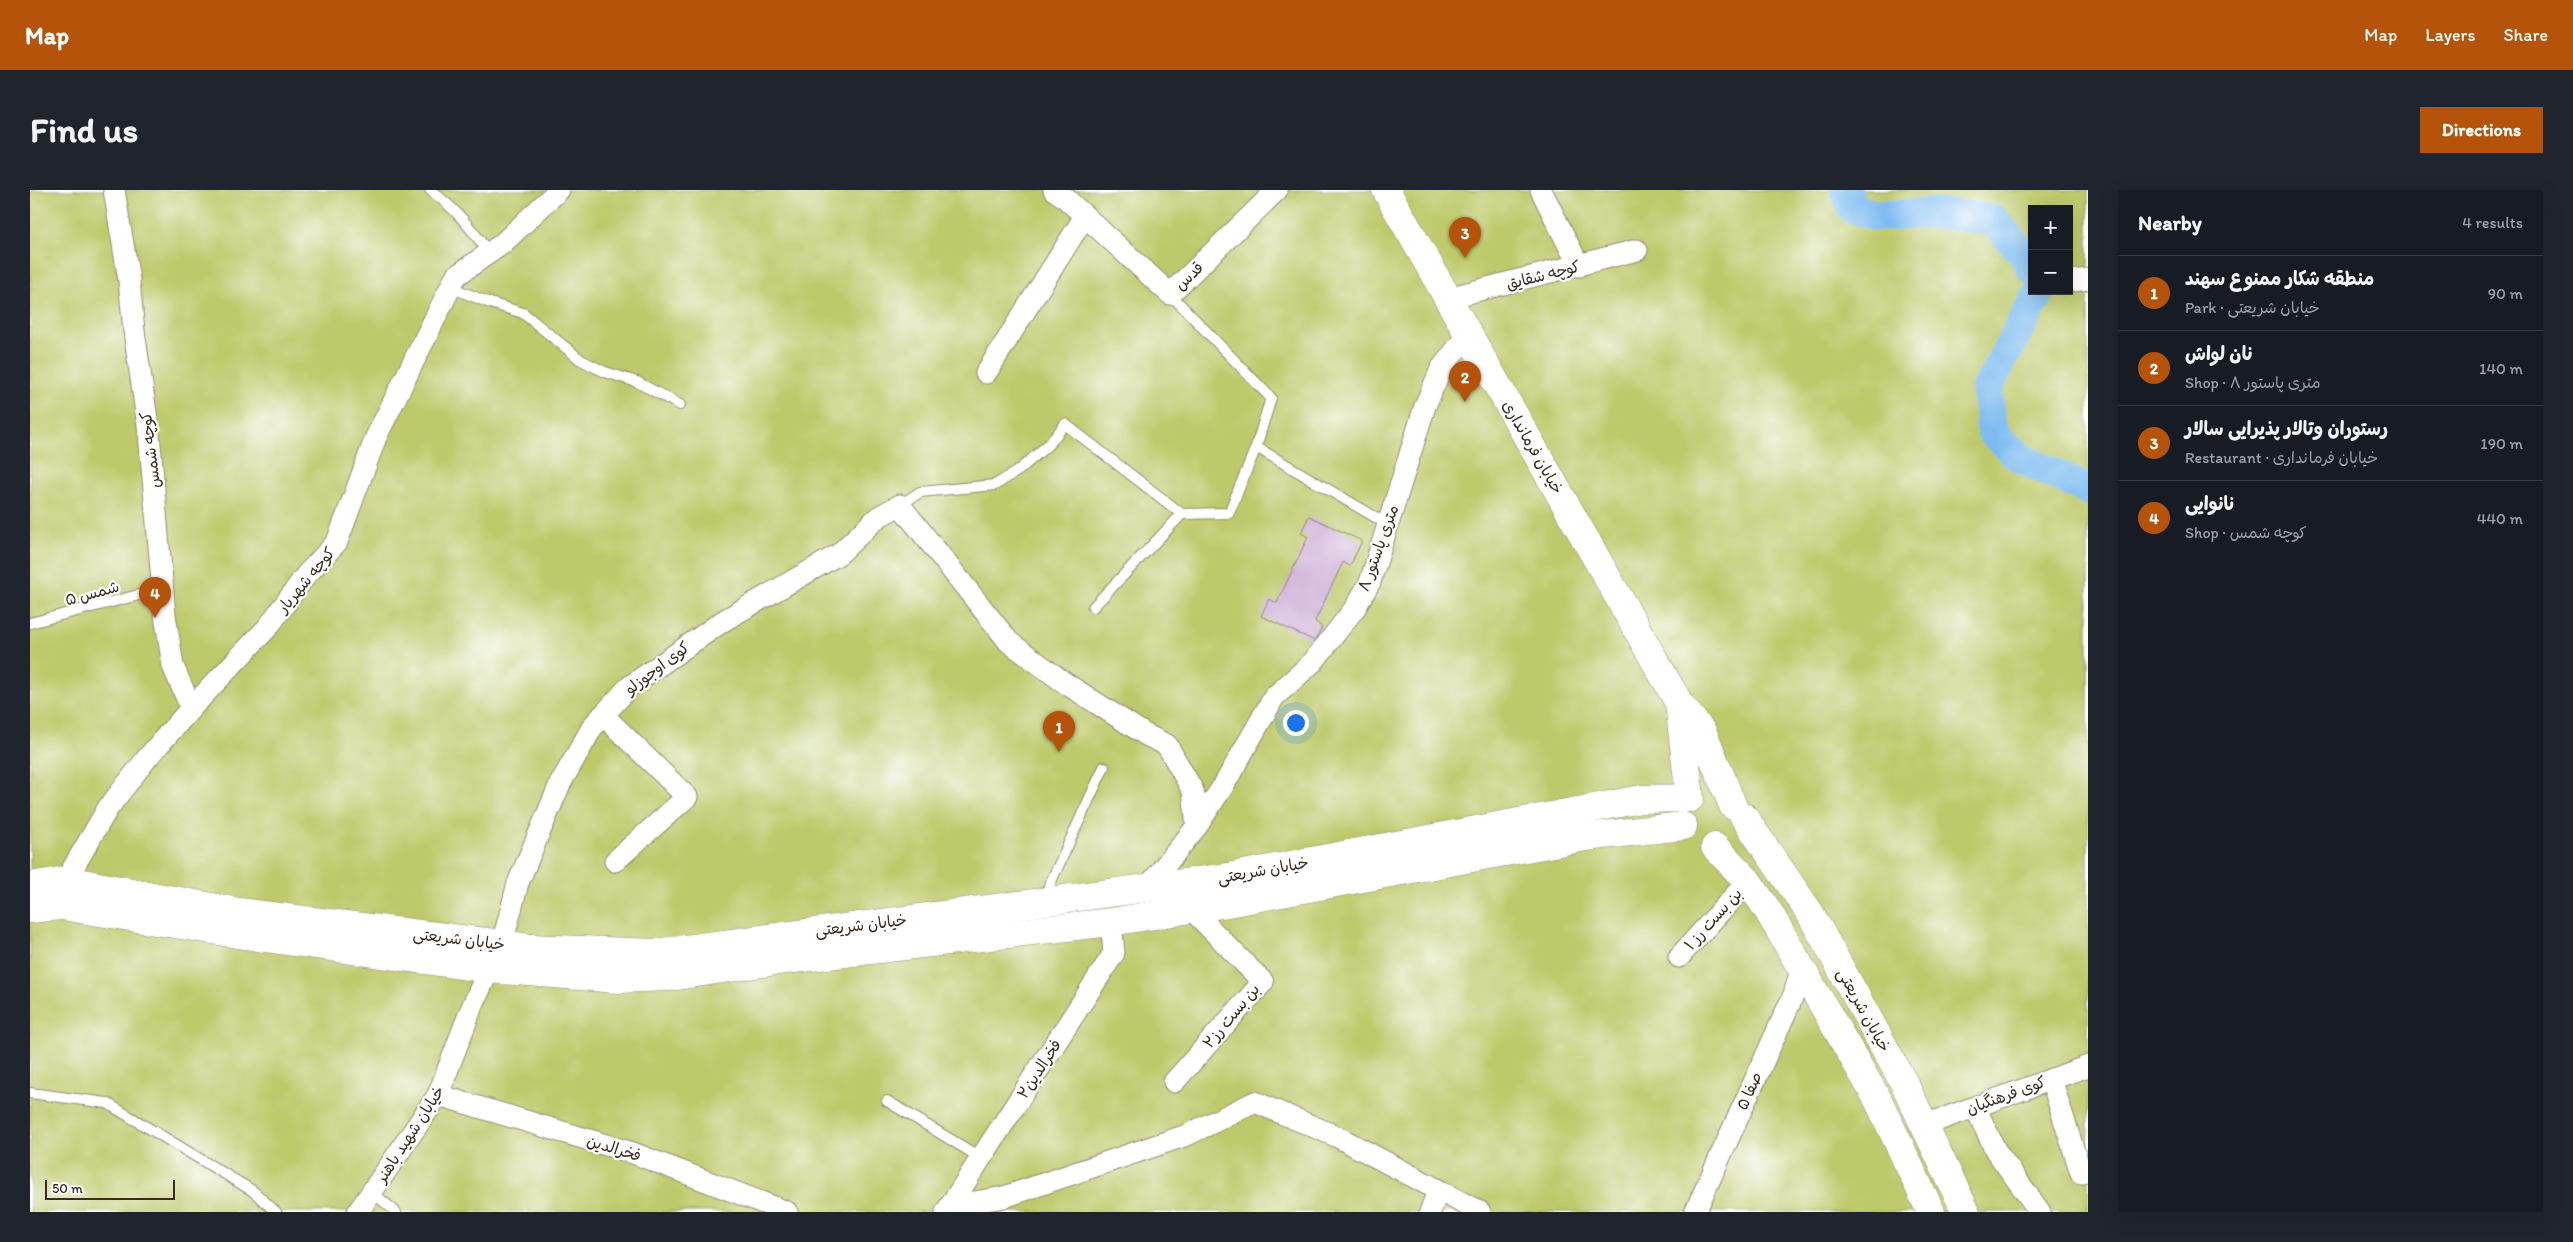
<!DOCTYPE html>
<meta charset="utf-8">
<style>
:root{--surface:#171b24;--page:#20242c;--text:#f1f3f6;--muted:#9ea1a6;--line:#363941;--accent:#b45309}
body{margin:0;font-family:Itim,"Playpen Sans Arabic",sans-serif;background:var(--page);color:var(--text)}
.controls{position:absolute;right:15px;top:15px;display:grid;overflow:hidden;border-radius:0px;box-shadow:0 5px 20px #0002}
.controls button{width:45px;height:45px;display:grid;place-items:center;padding:0;border:0;border-bottom:1px solid var(--line);background:var(--surface);color:var(--text);font:25px sans-serif}
.scale{position:absolute;left:15px;bottom:12px;width:130px;box-sizing:border-box;padding-left:5px;border:2px solid #3b2a1e;border-top:0;font-size:14px;line-height:18px;white-space:nowrap;color:#3b2a1e;-webkit-text-stroke:4px #fff;paint-order:stroke}
.you{position:absolute;left:1265px;top:532px;width:18px;height:18px;margin:-12px;border:4px solid #fff;border-radius:50%;background:#1a73e8;box-shadow:0 0 0 8px #1a73e833}
.badge{display:grid;place-items:center;width:32px;height:32px;border-radius:50%;background:var(--accent);color:#fff;font-size:16px;font-weight:700}
.pin{position:absolute;translate:-50% -41px;filter:drop-shadow(0 1px 2px #0008)}
.pin::after{content:'';position:absolute;top:26px;width:18px;height:15px;background:inherit;clip-path:polygon(0 0,100% 0,50% 100%)}
.list{margin:0;padding:0;list-style:none}
h2{display:flex;justify-content:space-between;align-items:center;height:65px;margin:0;padding:0 20px;font-size:21px}
h2 small{font-size:16px;font-weight:400;color:var(--muted)}
.list li{display:grid;grid-template-columns:32px 1fr auto;gap:15px;align-items:center;box-sizing:border-box;height:75px;padding:0 20px;border-top:1px solid var(--line)}
.list b{display:block;font-size:19px;white-space:nowrap}
.list p{margin:0;font-size:16px;white-space:nowrap;color:var(--muted)}
.list em{font-size:16px;font-style:normal;color:var(--muted)}
.map{position:relative;flex:none;width:2058px;height:1022px;overflow:hidden;border-radius:0px}
header{display:flex;align-items:center;gap:30px;box-sizing:border-box;height:70px;padding:0 25px;background:var(--accent);color:#fff}
header strong{font-size:24px}
nav{display:flex;gap:28px;margin-inline-start:auto;font-size:18px}
.intro{display:flex;align-items:center;justify-content:space-between;box-sizing:border-box;height:120px;padding:0 30px}
h1{margin:0;font-size:35px}
.button{padding:12px 22px;border-radius:0px;background:var(--accent);color:#fff;font-size:18px;font-weight:700}
main{display:flex;gap:30px;padding:0 30px}
aside{flex:1;background:var(--surface);border-radius:0px;box-shadow:0 5px 20px #0002}
.map>svg:first-child{display:block}
</style>
<header>
<strong>Map</strong>
<nav><a>Map</a><a>Layers</a><a>Share</a></nav>
</header>
<div class="intro"><h1>Find us</h1><a class="button">Directions</a></div>
<main>
<div class="map">
<svg width="2058" height="1022" viewBox="0 0 2058 1022">
<rect width="100%" height="100%" fill="#fff"/>
<filter id="ink" filterUnits="userSpaceOnUse"><feTurbulence type="fractalNoise" baseFrequency=".02" numOctaves="2"/><feDisplacementMap in="SourceGraphic" scale="10" xChannelSelector="R" yChannelSelector="G"/><feConvolveMatrix kernelMatrix="1 2 1 2 8 2 1 2 1" color-interpolation-filters="sRGB"/></filter>
<filter id="wash" filterUnits="userSpaceOnUse"><feTurbulence type="fractalNoise" baseFrequency=".0096" numOctaves="4" result="noise"/><feDisplacementMap in="SourceGraphic" scale="20" xChannelSelector="R" yChannelSelector="G"/><feGaussianBlur stdDeviation="1.12" result="paint"/><feColorMatrix in="noise" values="0 0 0 0 0 0 0 0 0 0 0 0 0 0 0 0 0 1.4 0 .05"/><feComposite in="paint" operator="in"/></filter>
<g filter="url(#wash)">
<rect width="100%" height="100%" fill="#f0e5c9"/>
<path fill="#bdc96a" stroke="#7c7a44" fill-rule="evenodd" d="M0,0h2058v1022h-2058zM2002,19h37v82h-37z"/>
<g fill="none" stroke-linecap="round" stroke-linejoin="round">
<g stroke="#7dbbf0" stroke-width="31">
<polyline points="1816,0 1822,18 1848,26 1908,23 1964,30 1995,66 2002,79"/>
<polyline points="2010,101 1957,198 1962,242 1989,267 2058,300"/>
</g>
</g>
<g id="blocks">
<polygon fill="#cdaed6" points="1279,326 1332,351 1320,376 1313,372 1285,431 1292,437 1285,451 1231,426 1239,409 1247,413 1278,347 1271,343"/>
</g>
</g>
<g filter="url(#ink)">
<use href="#blocks" fill-opacity="0" stroke="#968874" stroke-width="1"/>
<g fill="none" stroke-linecap="round" stroke-linejoin="round">
<defs>
<g id="lane">
<path d="M400,0c25,18 41,38 59,63"/>
<polyline points="420,97 460,113 493,123 551,170 575,182 607,192 650,215"/>
<polyline points="1140,104 1241,208 1226,257 1357,334"/>
<polyline points="870,315 890,302 965,295 989,280 1020,253 1035,234 1152,324 1199,323 1226,257"/>
<polyline points="1063,417 1152,324"/>
<polyline points="0,433 132,399"/>
<polyline points="1013,709 1074,577"/>
<polyline points="0,903 77,913 223,1001 246,1022"/>
<polyline points="857,911 951,968"/>
<polyline points="342,1002 366,1022"/>
</g>
<g id="street">
<polyline points="84,0 99,90 104,141 119,243 135,425 143,476 161,518"/>
<polyline points="1024,0 1033,6 1140,104 1247,0"/>
<polyline points="1511,0 1549,76"/>
<polyline points="2042,91 2058,89"/>
<polyline points="1418,108 1607,60"/>
<polyline points="956,183 1055,26"/>
<polyline points="573,525 657,607 585,671"/>
<polyline points="36,690 78,618 117,568 164,515 238,437 276,385 307,352 346,247 426,86 472,54 529,0"/>
<polyline points="1117,698 1167,636 1195,593 1244,507 1283,472 1325,418 1340,392 1395,216 1411,179 1438,144"/>
<polyline points="472,754 488,693 530,594 563,536 600,496 693,431 809,364 848,327 870,315 979,452 1032,491 1116,545 1137,555 1163,601 1167,636"/>
<polyline points="1649,767 1718,691"/>
<polyline points="2021,889 2051,983"/>
<polyline points="1144,892 1233,792 1161,719"/>
<polyline points="408,905 603,963 757,1022"/>
<polyline points="1945,917 1966,961 2010,1022"/>
<polyline points="1895,935 2058,876"/>
<polyline points="920,1016 974,1007 1157,945 1225,912 1308,947 1450,1022"/>
<polyline points="328,1022 408,905 441,819 459,779"/>
<polyline points="916,1022 1084,763 1081,732"/>
<polyline points="1400,1022 1408,1001"/>
<polyline points="1665,1022 1764,804 1771,780"/>
</g>
<g id="secondary">
<polyline points="1356,0 1649,513 1673,543 1703,616"/>
<polyline points="1714,627 1780,723 1875,895 1936,1022"/>
<polyline points="1685,657 1718,691 1737,719 1848,910 1901,1022"/>
<polyline points="0,696 36,690 209,722 472,754 501,758 625,763 1192,688 1611,609 1660,608 1649,513"/>
<polyline points="0,719 31,716 207,744 459,779 587,789 640,787 746,771 1081,732 1198,713 1556,647 1653,636"/>
</g>
</defs>
<use href="#lane" stroke="#968874" stroke-width="12"/>
<use href="#street" stroke="#968874" stroke-width="23"/>
<use href="#secondary" stroke="#968874" stroke-width="29"/>
<use href="#lane" stroke="#fff" stroke-width="10"/>
<use href="#street" stroke="#fff" stroke-width="21"/>
<use href="#secondary" stroke="#fff" stroke-width="28"/>
</g>
</g>
<g text-anchor="middle" dominant-baseline="central" stroke-width="4.5" stroke-linejoin="round" paint-order="stroke">
<g font-size="16" fill="#3b2a1e" stroke="#fff">
<text transform="translate(1513 85) rotate(-14)">کوچه شقایق</text>
<text transform="translate(1159 86) rotate(-44)">قدس</text>
<text transform="translate(1503 257) rotate(60)">خیابان فرمانداری</text>
<text transform="translate(120 260) rotate(-97)">کوچه شمس</text>
<text transform="translate(1348 358) rotate(-70)">۸ متری پاستور</text>
<text transform="translate(276 390) rotate(-50)">کوچه شهریار</text>
<text transform="translate(62 403) rotate(-15)">شمس ۵</text>
<text transform="translate(627 478) rotate(-37)">کوی اوجوزلو</text>
<text transform="translate(1233 680) rotate(-10)">خیابان شریعتی</text>
<text transform="translate(1683 729) rotate(-48)">بن بست رز ۱</text>
<text transform="translate(831 735) rotate(-7)">خیابان شریعتی</text>
<text transform="translate(429 749) rotate(7)">خیابان شریعتی</text>
<text transform="translate(1834 820) rotate(61)">خیابان شریعتی</text>
<text transform="translate(1201 826) rotate(-50)">بن بست رز۲</text>
<text transform="translate(1009 879) rotate(-57)">فخرالدین۲</text>
<text transform="translate(1719 901) rotate(-66)">صفا ۵</text>
<text transform="translate(1976 905) rotate(-20)">کوی فرهنگیان</text>
<text transform="translate(380 944) rotate(-57)">خیابان شهید باهنر</text>
<text transform="translate(584 958) rotate(17)">فخرالدین</text>
</g>
</g>
</svg>
<div class="controls">
<button>+</button>
<button>−</button>
</div>
<div class="scale">50 m</div>
<div class="you"></div>
<div class="pin badge" style="left:1029px;top:562px">1</div>
<div class="pin badge" style="left:1435px;top:212px">2</div>
<div class="pin badge" style="left:1435px;top:68px">3</div>
<div class="pin badge" style="left:125px;top:428px">4</div>
</div>
<aside>
<h2>Nearby<small>4 results</small></h2>
<ul class="list">
<li><span class="badge">1</span><div><b>منطقه شکار ممنوع سهند</b><p>Park · خیابان شریعتی</p></div><em>90 m</em></li>
<li><span class="badge">2</span><div><b>نان لواش</b><p>Shop · ۸ متری پاستور</p></div><em>140 m</em></li>
<li><span class="badge">3</span><div><b>رستوران وتالار پذیرایی سالار</b><p>Restaurant · خیابان فرمانداری</p></div><em>190 m</em></li>
<li><span class="badge">4</span><div><b>نانوایی</b><p>Shop · کوچه شمس</p></div><em>440 m</em></li>
</ul>
</aside>
</main>
